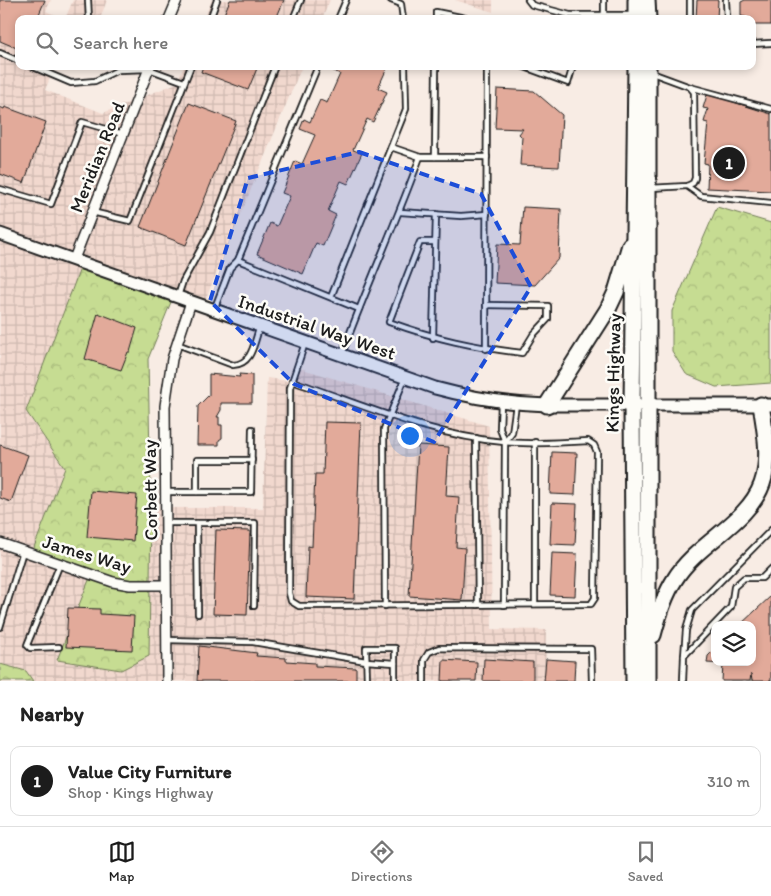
<!DOCTYPE html>
<meta charset="utf-8">
<style>
:root{--surface:#fff;--page:#f6f6f6;--text:#222;--muted:#767676;--line:#e0e0e0;--accent:#1c1c1c}
body{margin:0;font-family:Itim,sans-serif;background:var(--page);color:var(--text)}
.controls{position:absolute;right:15px;bottom:15px;display:grid;overflow:hidden;border-radius:10px;box-shadow:0 2px 8px #0003}
.controls button{width:45px;height:45px;display:grid;place-items:center;padding:0;border:0;border-bottom:1px solid var(--line);background:var(--surface);color:var(--text);font:25px sans-serif}
.you{position:absolute;left:409px;top:435px;width:18px;height:18px;margin:-12px;border:4px solid #fff;border-radius:50%;background:#1a73e8;box-shadow:0 0 0 8px #1a73e833}
.badge{display:grid;place-items:center;width:32px;height:32px;border-radius:50%;background:var(--accent);color:#fff;font-size:16px;font-weight:700}
.pin{position:absolute;translate:-50% -50%;border:2px solid #fff;box-shadow:0 1px 5px #0006}
.list{margin:0;padding:0;list-style:none}
h2{display:flex;justify-content:space-between;align-items:center;height:65px;margin:0;padding:0 20px;font-size:21px}
h2 small{font-size:16px;font-weight:400;color:var(--muted)}
.list li{display:grid;grid-template-columns:32px 1fr auto;gap:15px;align-items:center;box-sizing:border-box;height:70px;margin:0 10px 10px;padding:0 10px;border:1px solid var(--line);border-radius:10px}
.list b{display:block;font-size:19px;white-space:nowrap}
.list p{margin:0;font-size:16px;white-space:nowrap;color:var(--muted)}
.list em{font-size:16px;font-style:normal;color:var(--muted)}
.icon{flex:none;width:28px;height:28px;fill:none;stroke:currentColor;stroke-width:2;stroke-linecap:round;stroke-linejoin:round}
.map{position:relative;flex:none;width:771px;height:681px;overflow:hidden}
.search{position:absolute;background:var(--surface);box-shadow:0 2px 8px #0003;left:15px;right:15px;top:15px;height:55px;display:flex;align-items:center;gap:12px;box-sizing:border-box;padding:0 18px;border-radius:10px;color:var(--muted);font-size:19px}
.sheet{height:145px;background:var(--surface)}
nav{display:flex;justify-content:space-around;align-items:center;box-sizing:border-box;height:70px;border-top:1px solid var(--line);background:var(--surface);font-size:14px;color:var(--muted)}
nav a{display:grid;justify-items:center;gap:2px}
nav .on{color:var(--accent)}
.map>svg:first-child{display:block}
</style>
<div class="map">
<svg width="771" height="681" viewBox="0 0 771 681">
<defs>
<pattern id="industrial-grid" width="8" height="8" patternUnits="userSpaceOnUse" patternTransform="scale(1.25)"><rect width="8" height="8" fill="#f1d8ce"/><path d="M0 4h8M4 0v8" fill="none" stroke="#ceb9b0"/></pattern>
<pattern id="forest-crowns" width="20" height="18" patternUnits="userSpaceOnUse" patternTransform="scale(1.25)"><rect width="20" height="18" fill="#c6dc92"/><path d="M2 6a3 3 0 1 1 6 0M12 15a3 3 0 1 1 6 0" fill="none" stroke="#aabc7d"/></pattern>
</defs>
<rect width="100%" height="100%" fill="#f8ece4"/>
<filter id="ink" filterUnits="userSpaceOnUse"><feTurbulence type="fractalNoise" baseFrequency=".02" numOctaves="2"/><feDisplacementMap in="SourceGraphic" scale="10" xChannelSelector="R" yChannelSelector="G"/><feConvolveMatrix kernelMatrix="1 2 1 2 8 2 1 2 1" color-interpolation-filters="sRGB"/></filter>
<g filter="url(#ink)">
<g fill="url(#industrial-grid)">
<polygon points="0,0 51,0 46,11 64,19 19,19 19,66 55,66 45,90 103,113 177,83 184,66 302,66 202,308 163,293 26,411 65,468 31,555 91,575 149,656 151,508 263,508 267,378 288,381 293,366 489,426 492,629 546,630 545,681 33,681 26,671 0,664"/>
<polygon points="73,0 107,0 100,19 65,19"/>
<polygon points="212,0 330,0 322,19 204,19"/>
<polygon points="455,0 493,0 493,12"/>
</g>
<g fill="url(#forest-crowns)" stroke="#717c57">
<polygon points="717,207 771,223 771,383 716,387 686,374 672,351 672,311"/>
<polygon points="81,266 173,297 148,359 151,508 149,656 121,670 57,660 91,575 31,555 65,468 26,411"/>
<polygon points="0,664 26,671 33,681 0,681"/>
</g>
<g fill="#e2aa9a" stroke="#1c1c1c">
<polygon points="0,0 45,0 37,19 19,19 19,49 0,41"/>
<polygon points="230,0 284,0 276,19 222,19"/>
<polygon points="697,0 718,0 717,19 696,19"/>
<polygon points="745,0 771,0 771,25 752,25 752,19 741,16 741,2"/>
<polygon points="203,66 258,66 248,90 201,72"/>
<polygon points="333,66 388,66 378,88 387,92 373,122 367,119 353,150 362,153 348,184 341,181 328,211 336,215 323,246 316,243 303,274 257,254 270,223 277,226 290,196 282,193 295,161 302,164 315,135 300,129 304,119 310,122 320,100 327,103 340,74 332,70"/>
<polygon points="497,89 534,91 562,115 559,167 520,165 522,137 519,134 523,129 495,128"/>
<polygon points="707,95 715,96 771,114 771,191 707,188 708,164 704,163 708,123 704,122 708,109 703,108"/>
<polygon points="189,103 236,121 186,245 140,227"/>
<polygon points="0,107 4,109 5,107 46,122 24,183 0,174"/>
<polygon points="523,207 561,209 559,258 535,285 495,283 497,244 520,245"/>
<polygon points="98,313 137,328 130,352 128,352 121,370 85,359"/>
<polygon points="209,374 240,377 239,374 252,375 252,403 221,403 221,410 217,417 219,417 219,425 222,425 222,438 219,440 219,445 197,445 198,406 209,395"/>
<polygon points="325,422 361,423 354,599 306,597 308,546 312,547 315,474 323,474"/>
<polygon points="0,445 28,455 11,502 0,498"/>
<polygon points="418,445 449,447 446,496 459,497 456,547 465,548 462,600 409,596"/>
<polygon points="552,452 577,453 575,495 550,494"/>
<polygon points="91,491 137,495 133,541 87,537"/>
<polygon points="552,503 577,504 575,545 550,544"/>
<polygon points="216,530 250,531 247,615 213,614"/>
<polygon points="552,553 577,554 575,596 550,595"/>
<polygon points="771,596 771,681 752,681 751,674 750,681 722,681 723,664 707,663 708,656 715,649 715,662 752,662 752,625 740,625"/>
<polygon points="68,608 100,609 100,614 134,616 132,650 66,647"/>
<polygon points="199,646 257,653 256,656 286,658 286,661 315,663 315,666 356,668 356,681 197,681"/>
<polygon points="484,659 533,662 533,681 483,681"/>
<polygon points="546,659 575,661 574,681 544,681"/>
<polygon points="443,660 477,662 476,681 442,681"/>
</g>
<g fill="none" stroke-linecap="round" stroke-linejoin="round">
<defs>
<g id="service">
<polyline points="88,0 89,19"/>
<polyline points="391,0 401,4 403,19"/>
<polyline points="528,0 532,5 570,15 632,15"/>
<polyline points="604,0 604,16"/>
<polyline points="726,0 727,19"/>
<polyline points="210,19 217,0"/>
<polyline points="293,19 301,0"/>
<polyline points="338,19 346,0"/>
<polyline points="436,19 436,12 470,19"/>
<polyline points="690,19 690,0"/>
<polyline points="752,44 771,43"/>
<polyline points="0,53 19,61"/>
<polyline points="31,66 71,83 95,81 118,70 149,69 184,82"/>
<polyline points="522,66 568,83 573,66"/>
<polyline points="690,87 771,109"/>
<polyline points="391,147 420,157 487,157"/>
<polyline points="435,157 436,66"/>
<polyline points="687,186 701,196 771,203"/>
<polyline points="650,188 687,186 693,183 695,178 694,92 690,87 652,73"/>
<polyline points="0,189 51,204 82,122 123,134"/>
<polyline points="92,212 130,221 191,66"/>
<polyline points="400,212 461,216 487,214"/>
<path d="M435,242h-15l-31,80c47,17 84,25 133,31l11,-18 15,-16v-13l-62,-1"/>
<polyline points="238,260 359,309"/>
<polyline points="178,296 183,281 210,232 275,66"/>
<polyline points="331,297 406,109 405,66"/>
<polyline points="214,310 230,268 238,260 318,66"/>
<polyline points="433,338 436,214"/>
<path d="M177,344l56,21c20,-1 21,-23 27,-39"/>
<polyline points="486,349 487,66"/>
<path d="M342,354c24,-66 54,-131 78,-197"/>
<path d="M292,381c69,23 139,55 212,61 28,3 57,0 84,-1l6,4 3,7 -2,146 -4,6 -292,2 -8,-5 -2,-8 1,-205 15,-45"/>
<polyline points="501,402 500,429 505,442 504,605"/>
<polyline points="476,438 478,605"/>
<polyline points="505,442 512,433 516,404"/>
<polyline points="535,442 535,604"/>
<polyline points="167,492 251,492 252,429"/>
<polyline points="197,492 197,460 252,460"/>
<polyline points="167,523 255,523 254,606"/>
<polyline points="197,523 198,614"/>
<polyline points="385,606 384,429 405,378"/>
<polyline points="0,627 23,551"/>
<polyline points="167,640 253,642 366,661 395,663"/>
<polyline points="59,647 30,648 27,645 60,564"/>
<polyline points="684,656 686,630 692,610 771,530"/>
<polyline points="367,681 366,648 395,648 395,681"/>
<polyline points="424,681 424,660 429,652 439,648 591,649 592,681"/>
<polyline points="683,681 684,656 731,607 734,587 744,578 762,578 771,569"/>
</g>
<g id="minor">
<polyline points="169,19 177,0"/>
<polyline points="74,259 150,66"/>
<polyline points="0,543 113,582 130,585 165,585"/>
<polyline points="167,681 165,406 172,359 191,302"/>
</g>
<path id="tertiary" d="M0,234l435,154c37,10 74,16 112,17h224"/>
<g id="primary">
<polyline points="647,0 648,19"/>
<polyline points="636,19 636,0"/>
<polyline points="547,405 608,309 616,292 630,245"/>
<path d="M653,635c5,-19 11,-39 22,-56 21,-35 73,-56 87,-95 9,-25 3,-54 -1,-79"/>
<polyline points="634,681 632,405 636,66"/>
<polyline points="648,681 648,66"/>
</g>
</defs>
<use href="#service" stroke="#1c1c1c" stroke-width="8"/>
<use href="#minor" stroke="#1c1c1c" stroke-width="12"/>
<use href="#tertiary" stroke="#1c1c1c" stroke-width="15"/>
<use href="#primary" stroke="#1c1c1c" stroke-width="19"/>
<use href="#service" stroke="#fdfcf7" stroke-width="4.5"/>
<use href="#minor" stroke="#fdfcf7" stroke-width="9"/>
<use href="#tertiary" stroke="#fdfcf7" stroke-width="11"/>
<use href="#primary" stroke="#fdfcf7" stroke-width="15"/>
</g>
</g>
<path fill="#1d4ed8" fill-opacity="0.2" stroke="#1d4ed8" stroke-width="4" stroke-dasharray="10 6" stroke-linejoin="round" d="M359,152l122,42 50,93 -97,155 -140,-58 -84,-83 38,-123z"/>
<g text-anchor="middle" dominant-baseline="central" stroke-width="5" stroke-linejoin="round" paint-order="stroke">
<g font-size="19" fill="#1c1c1c" stroke="#fdfcf7">
<text transform="translate(97 157) rotate(-68)">Meridian Road</text>
<text transform="translate(317 327) rotate(19)">Industrial Way West</text>
<text transform="translate(613 373) rotate(-89)">Kings Highway</text>
<text transform="translate(150 490) rotate(-91)">Corbett Way</text>
<text transform="translate(87 554) rotate(17)">James Way</text>
</g>
</g>
</svg>
<div class="controls">
<button><svg class="icon" aria-label="layers" viewBox="0 0 24 24"><path d="M12 4l9 5-9 5-9-5zM3 14l9 5 9-5"/></svg></button>
</div>
<div class="you"></div>
<div class="pin badge" style="left:729px;top:163px">1</div>
<div class="search"><svg class="icon" aria-label="search" viewBox="0 0 24 24"><circle cx="10" cy="10" r="6"/><path d="M15 15l6 6"/></svg>Search here</div>
</div>
<section class="sheet">
<h2>Nearby<small></small></h2>
<ul class="list">
<li><span class="badge">1</span><div><b>Value City Furniture</b><p>Shop · Kings Highway</p></div><em>310 m</em></li>
</ul>
</section>
<nav>
<a class="on"><svg class="icon" aria-label="map" viewBox="0 0 24 24"><path d="M3 6l6-2 6 2 6-2v14l-6 2-6-2-6 2zM9 4v14M15 6v14"/></svg>Map</a>
<a><svg class="icon" aria-label="directions" viewBox="0 0 24 24"><path d="M12 3l9 9-9 9-9-9zM9 14v-3h6M13 9l2 2-2 2"/></svg>Directions</a>
<a><svg class="icon" aria-label="saved" viewBox="0 0 24 24"><path d="M7 4h10v16l-5-4-5 4z"/></svg>Saved</a>
</nav>
